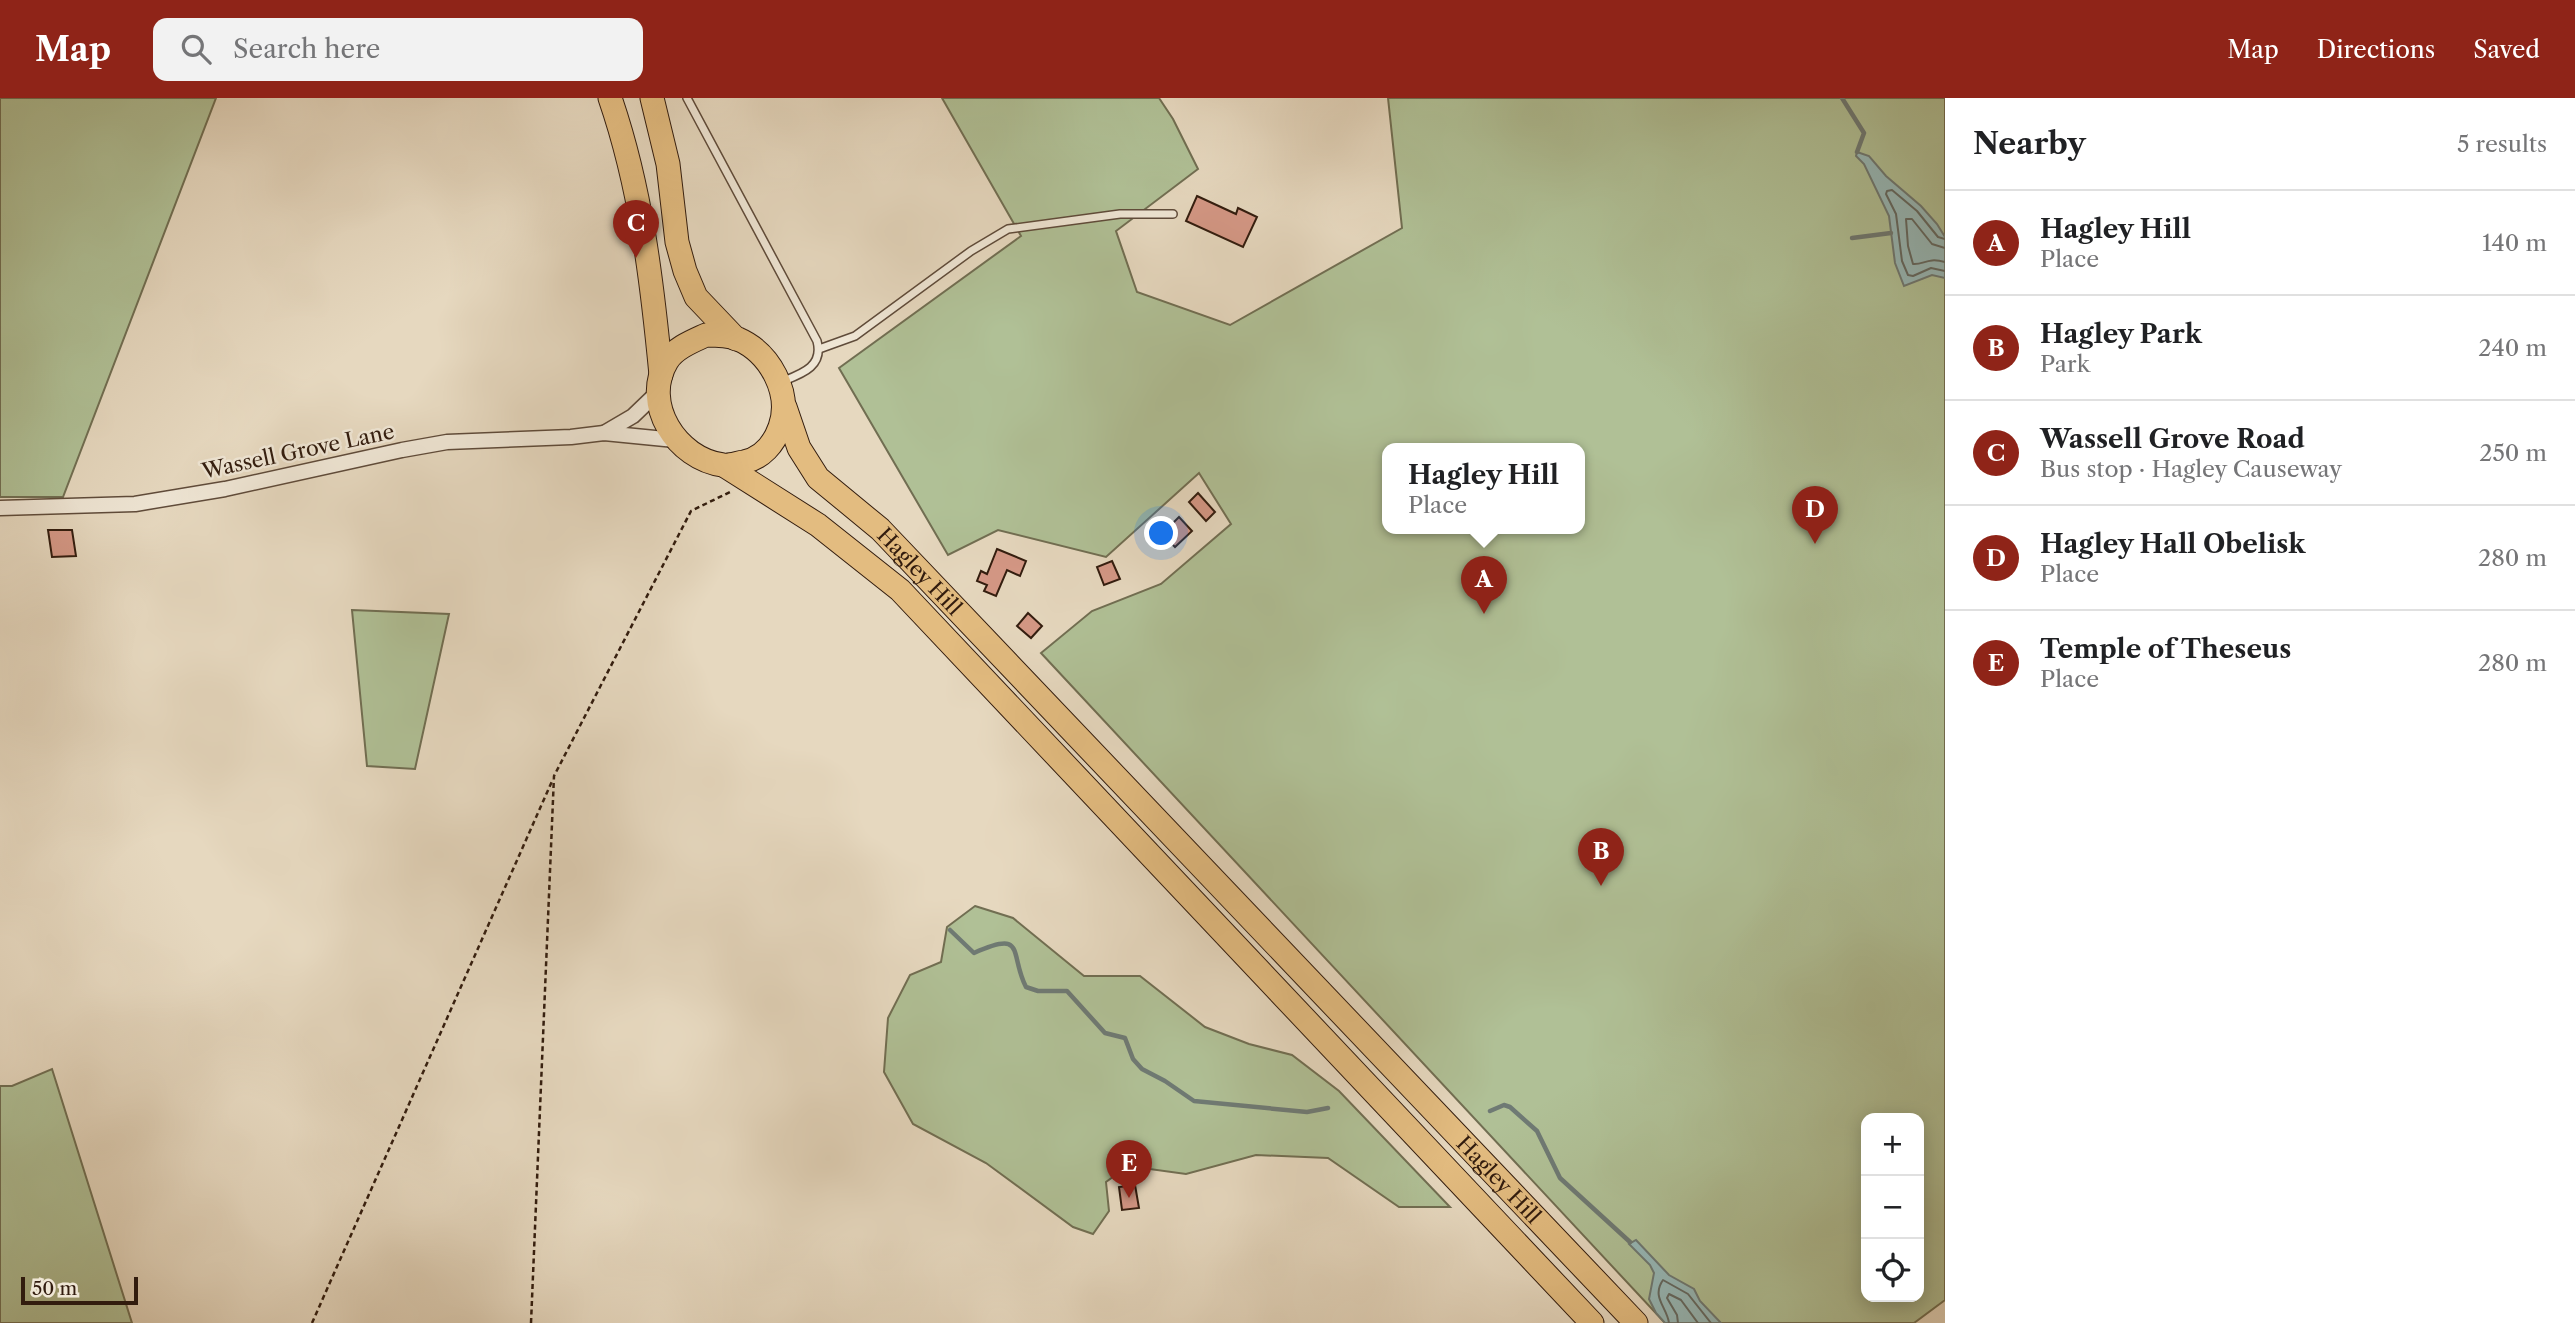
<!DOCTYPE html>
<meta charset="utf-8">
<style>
:root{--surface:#fff;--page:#f2f2f2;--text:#202124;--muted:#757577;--line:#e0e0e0;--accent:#8f2418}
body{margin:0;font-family:"Libre Caslon Text",serif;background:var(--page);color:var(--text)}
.controls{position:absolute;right:21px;bottom:21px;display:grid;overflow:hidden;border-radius:14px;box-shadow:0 4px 18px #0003}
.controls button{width:63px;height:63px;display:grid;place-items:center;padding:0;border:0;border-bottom:2px solid var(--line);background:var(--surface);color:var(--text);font:35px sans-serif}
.scale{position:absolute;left:21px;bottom:18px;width:117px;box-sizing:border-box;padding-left:7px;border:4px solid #321c0e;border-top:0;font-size:19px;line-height:24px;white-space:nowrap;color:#321c0e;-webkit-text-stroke:5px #efe6d5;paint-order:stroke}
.you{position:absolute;left:1162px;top:436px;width:24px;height:24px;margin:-18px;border:5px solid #fff;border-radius:50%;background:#1a73e8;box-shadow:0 0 0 10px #1a73e833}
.badge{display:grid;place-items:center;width:46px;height:46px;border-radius:50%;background:var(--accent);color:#fff;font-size:23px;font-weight:700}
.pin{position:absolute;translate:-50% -58px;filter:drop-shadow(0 2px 4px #0008)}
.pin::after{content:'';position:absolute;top:37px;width:24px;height:21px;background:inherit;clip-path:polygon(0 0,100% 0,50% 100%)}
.popup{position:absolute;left:1382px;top:345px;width:203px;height:91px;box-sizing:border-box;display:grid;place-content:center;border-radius:14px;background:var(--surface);filter:drop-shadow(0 2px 5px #0005);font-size:23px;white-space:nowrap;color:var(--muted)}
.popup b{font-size:26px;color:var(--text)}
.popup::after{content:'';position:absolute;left:50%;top:100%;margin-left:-14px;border:14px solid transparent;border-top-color:var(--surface)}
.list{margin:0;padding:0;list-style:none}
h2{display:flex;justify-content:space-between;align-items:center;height:91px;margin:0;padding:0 28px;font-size:30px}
h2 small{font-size:23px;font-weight:400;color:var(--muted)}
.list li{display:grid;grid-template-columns:46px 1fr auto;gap:21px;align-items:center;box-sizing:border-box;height:105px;padding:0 28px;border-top:2px solid var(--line)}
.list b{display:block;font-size:26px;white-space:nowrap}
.list p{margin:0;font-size:23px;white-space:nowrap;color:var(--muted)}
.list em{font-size:23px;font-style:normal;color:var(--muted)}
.icon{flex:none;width:38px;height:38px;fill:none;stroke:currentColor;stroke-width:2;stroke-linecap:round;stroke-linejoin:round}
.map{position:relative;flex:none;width:1945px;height:1225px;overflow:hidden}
header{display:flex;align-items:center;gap:42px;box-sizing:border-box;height:98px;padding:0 35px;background:var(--accent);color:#fff}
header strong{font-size:33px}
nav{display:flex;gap:38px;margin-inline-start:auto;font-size:24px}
.search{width:490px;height:63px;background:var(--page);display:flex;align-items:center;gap:18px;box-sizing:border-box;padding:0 24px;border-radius:14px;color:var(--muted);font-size:26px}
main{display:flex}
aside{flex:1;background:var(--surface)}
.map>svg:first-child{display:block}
</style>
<header>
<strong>Map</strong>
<div class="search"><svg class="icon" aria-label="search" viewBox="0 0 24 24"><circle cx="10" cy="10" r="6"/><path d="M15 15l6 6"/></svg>Search here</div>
<nav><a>Map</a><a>Directions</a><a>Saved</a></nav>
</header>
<main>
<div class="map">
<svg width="1945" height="1225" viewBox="0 0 1945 1225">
<rect width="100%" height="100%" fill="#e6d8bf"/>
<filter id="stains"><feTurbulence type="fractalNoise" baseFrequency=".00286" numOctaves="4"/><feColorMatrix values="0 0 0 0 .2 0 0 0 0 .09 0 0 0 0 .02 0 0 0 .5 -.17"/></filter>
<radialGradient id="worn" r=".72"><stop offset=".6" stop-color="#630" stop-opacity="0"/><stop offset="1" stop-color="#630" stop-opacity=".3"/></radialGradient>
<g fill="#b0c096" stroke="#716e52" stroke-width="2" fill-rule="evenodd">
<polygon points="0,0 216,0 63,399 0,399"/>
<path d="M942,0h217l14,21 25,50 -82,62 21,61 93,33 172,-97 -14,-130h557v1202l-31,23h-249l-624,-670 51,-42 69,-27 70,-60 -32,-51 -93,84 -108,-27 -50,25 -109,-187 182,-132zM1388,350h192v80h-192zM1866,1020h53v179h-53z"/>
<polygon points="352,512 449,516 415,671 367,668"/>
<polygon points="975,808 1013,820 1084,878 1140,878 1205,929 1249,946 1292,957 1339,993 1450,1109 1399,1109 1328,1060 1256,1057 1186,1076 1128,1068 1106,1084 1109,1113 1093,1136 1073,1129 986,1065 913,1026 884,974 888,920 910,877 941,864 947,829"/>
<polygon points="52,971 132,1225 0,1225 0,988 12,988"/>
</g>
<g fill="#97b9b8" stroke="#6f7a74" stroke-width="2">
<polygon points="1857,54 1869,58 1886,78 1921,108 1937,126 1945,139 1945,180 1932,177 1904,188 1895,165 1889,118 1864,66 1856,58"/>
<polygon points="1636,1142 1669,1177 1694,1191 1700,1203 1721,1225 1665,1225 1656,1215 1649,1201 1654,1175 1650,1167 1629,1146"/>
</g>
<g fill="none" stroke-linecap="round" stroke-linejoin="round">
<g stroke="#646a63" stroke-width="2">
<polyline points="1945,141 1938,139 1917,113 1892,92 1887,93 1886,96 1896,116 1902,163 1908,177 1913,178 1931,170 1945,173"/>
<path d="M1945,150l-13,-4 -20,-25h-6l2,27 5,18c11,1 14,-7 32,-2"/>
<path d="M1669,1225c-2,-16 -18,-26 -6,-43l25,14 23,29"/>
<polyline points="1678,1225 1677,1217 1667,1200 1669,1196 1681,1202 1698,1225"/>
</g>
<g stroke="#6f7a74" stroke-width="4.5">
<polyline points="1842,0 1864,35 1857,54"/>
<polyline points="1852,140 1891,135"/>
<path d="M950,832l24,23c53,-24 35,1 52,34l12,4h29l38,42 20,5 8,21 9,10 23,12 29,20 113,11 21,-4"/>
<polyline points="1490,1013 1504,1007 1510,1009 1537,1033 1560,1080 1630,1144"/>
</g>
</g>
<g fill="#d59886" stroke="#321c0e" stroke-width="2">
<polygon points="1197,98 1236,116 1238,110 1257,119 1243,149 1186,123"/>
<polygon points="1198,395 1215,414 1206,423 1189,404"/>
<polygon points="1179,419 1192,433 1175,449 1162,436"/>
<polygon points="48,432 72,432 76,458 52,459"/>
<polygon points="997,451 1026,463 1020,478 1007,472 996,498 984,493 987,487 977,483 981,473 987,476"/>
<polygon points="1112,463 1120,481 1104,487 1097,469"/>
<polygon points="1028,515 1042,528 1031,540 1017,528"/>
<polygon points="1135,1087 1139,1110 1122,1112 1119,1089"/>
</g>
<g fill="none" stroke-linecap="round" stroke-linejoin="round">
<defs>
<g id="service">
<path d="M687,0l130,243c7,26 -16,33 -36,41"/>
<polyline points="819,251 855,238 971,153 1008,131 1120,116 1173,116"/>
</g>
<g id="minor">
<polyline points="604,335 633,318 658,294"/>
<polyline points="0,410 135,406 225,391 402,352 447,344 571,339 604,335 675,342"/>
</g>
<g id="trunk">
<path d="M610,0c31,90 42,183 51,277"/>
<polyline points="652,0 668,66 677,144 685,173 696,199 736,241"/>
<path d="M706,237c11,0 22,0 32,4 32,14 54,54 42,88 -6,17 -18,31 -36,35 -7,1 -15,4 -21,3 -46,-6 -82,-61 -56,-104 8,-13 26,-20 39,-26z"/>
<path id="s1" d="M785,309l14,41 19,30 62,51 756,794"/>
<polyline points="725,368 818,427 900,492 1592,1225"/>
</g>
</defs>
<use href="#service" stroke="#5f4b3a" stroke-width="10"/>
<use href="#minor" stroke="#5f4b3a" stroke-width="17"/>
<use href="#trunk" stroke="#321c0e" stroke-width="25"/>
<g stroke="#321c0e" stroke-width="2.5" stroke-dasharray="5 3.5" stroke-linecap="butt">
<polyline points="312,1225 553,681"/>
<polyline points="531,1225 554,678 691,413 730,394"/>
</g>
<use href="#service" stroke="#efe6d5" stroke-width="7"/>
<use href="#minor" stroke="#efe6d5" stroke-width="14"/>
<use href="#trunk" stroke="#e3bc80" stroke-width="23"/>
</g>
<g text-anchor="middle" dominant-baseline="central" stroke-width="5" stroke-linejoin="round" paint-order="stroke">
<g font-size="21" fill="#321c0e" stroke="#efe6d5">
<text transform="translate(298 353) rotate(-12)">Wassell Grove Lane</text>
<text stroke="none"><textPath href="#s1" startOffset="217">Hagley Hill</textPath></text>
<text stroke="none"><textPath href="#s1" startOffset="1057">Hagley Hill</textPath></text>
</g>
</g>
<rect width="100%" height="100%" filter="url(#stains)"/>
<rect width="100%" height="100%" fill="url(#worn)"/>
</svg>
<div class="controls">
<button>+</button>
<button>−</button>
<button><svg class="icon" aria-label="locate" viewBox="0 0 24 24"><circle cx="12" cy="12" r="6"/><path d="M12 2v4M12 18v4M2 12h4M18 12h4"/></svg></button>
</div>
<div class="scale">50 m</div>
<div class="you"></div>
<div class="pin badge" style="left:1484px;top:516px">A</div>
<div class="popup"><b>Hagley Hill</b>Place</div>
<div class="pin badge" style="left:1601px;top:788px">B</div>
<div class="pin badge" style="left:636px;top:160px">C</div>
<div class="pin badge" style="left:1815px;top:446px">D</div>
<div class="pin badge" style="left:1129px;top:1100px">E</div>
</div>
<aside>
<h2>Nearby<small>5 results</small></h2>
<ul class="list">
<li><span class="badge">A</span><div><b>Hagley Hill</b><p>Place</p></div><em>140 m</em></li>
<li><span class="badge">B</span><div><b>Hagley Park</b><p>Park</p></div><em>240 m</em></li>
<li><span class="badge">C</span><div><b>Wassell Grove Road</b><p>Bus stop · Hagley Causeway</p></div><em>250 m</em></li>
<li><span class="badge">D</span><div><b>Hagley Hall Obelisk</b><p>Place</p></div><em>280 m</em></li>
<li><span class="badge">E</span><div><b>Temple of Theseus</b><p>Place</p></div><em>280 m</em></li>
</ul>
</aside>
</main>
